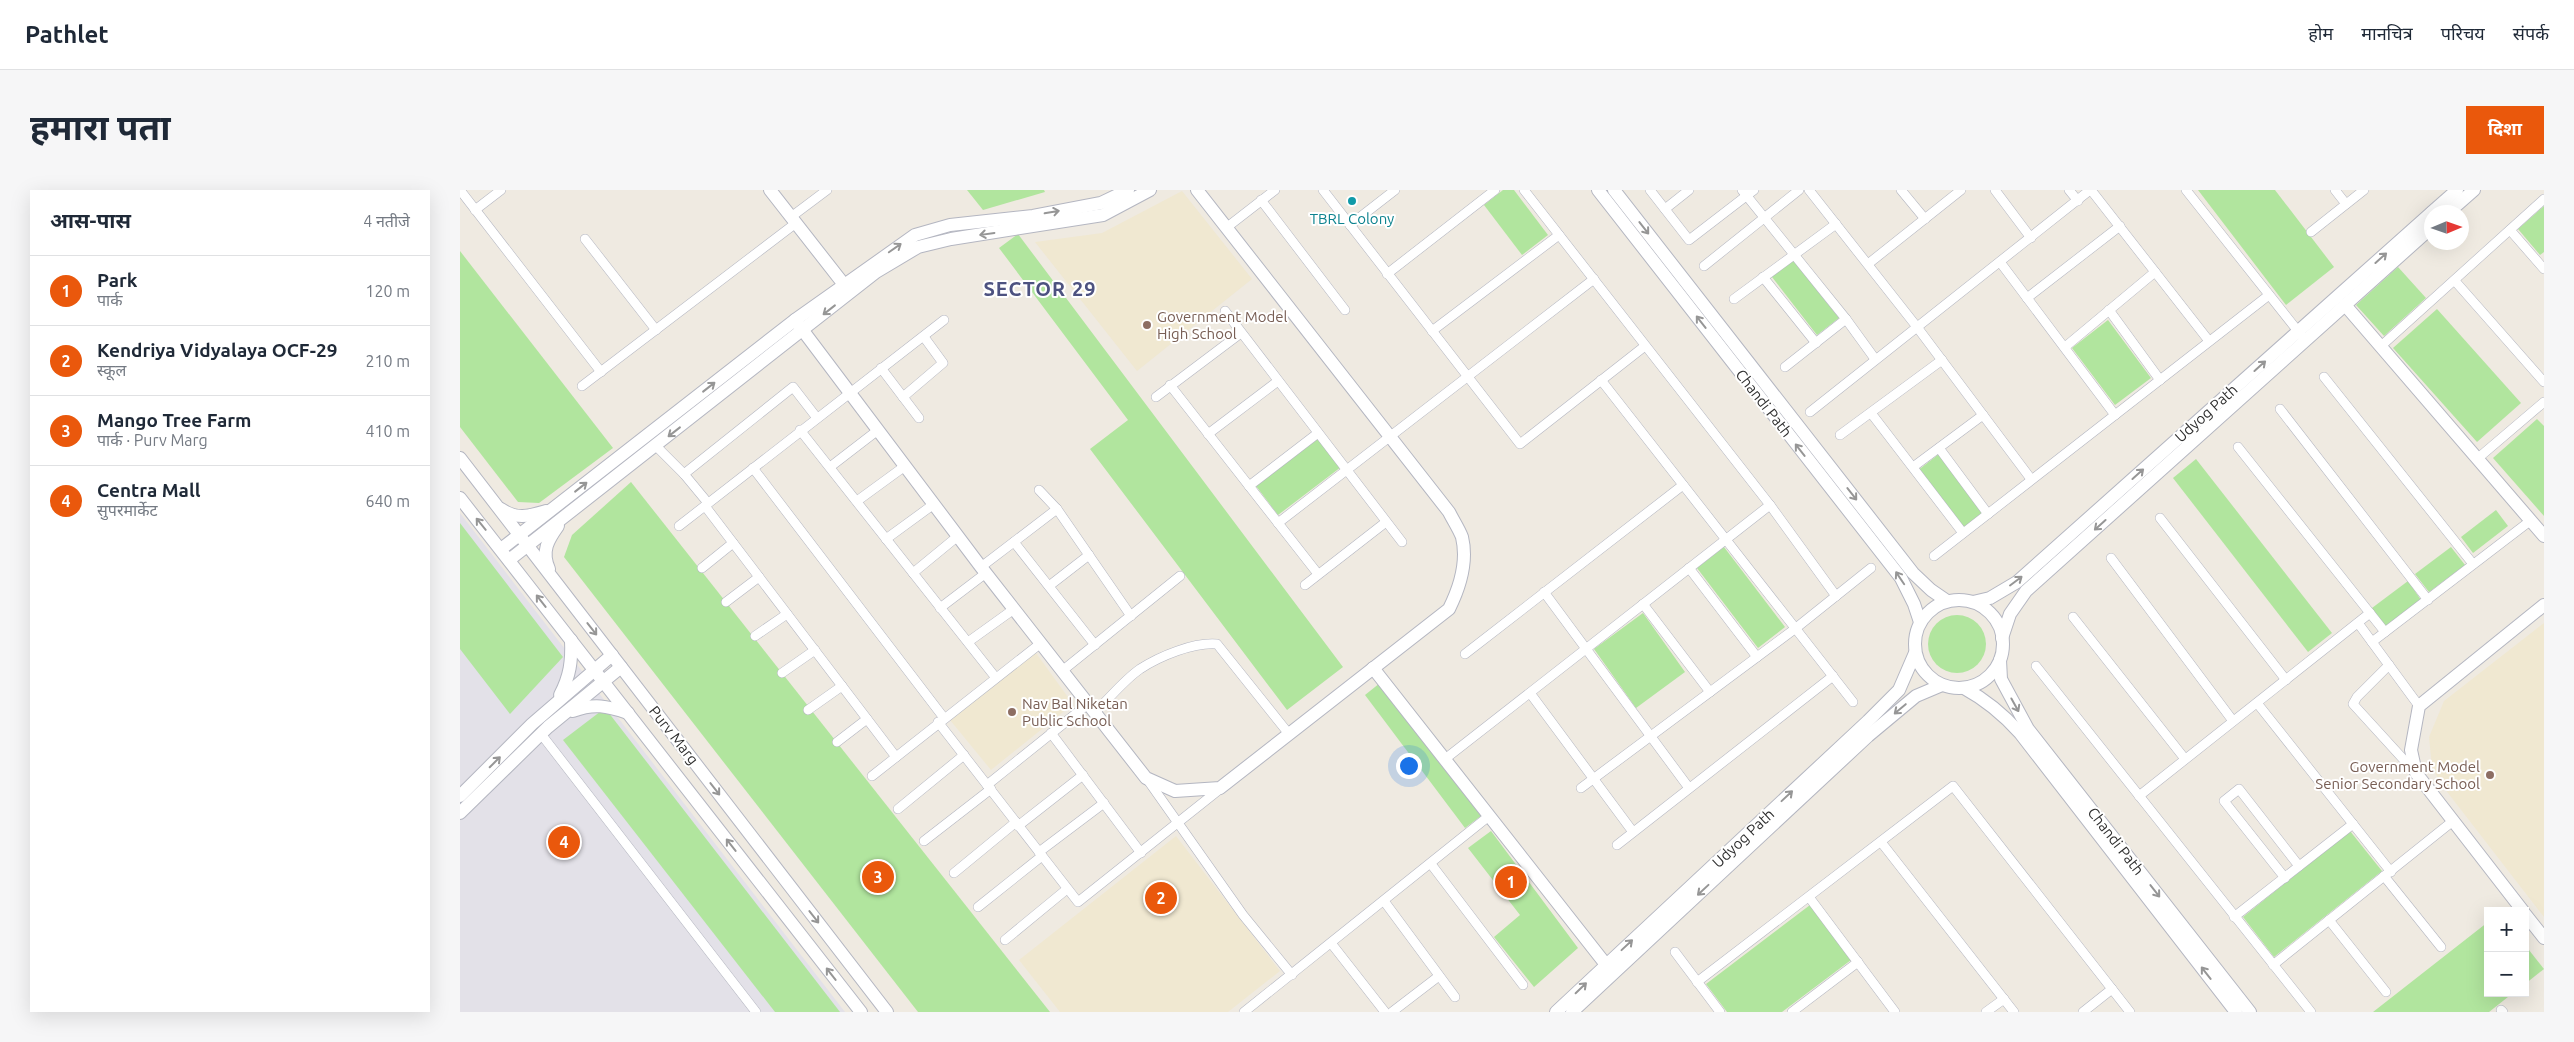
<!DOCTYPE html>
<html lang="hi">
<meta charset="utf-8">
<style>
:root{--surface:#fff;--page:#f6f6f7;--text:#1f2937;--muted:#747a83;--line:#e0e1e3;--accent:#ea580c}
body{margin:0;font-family:Ubuntu,"Noto Sans Devanagari",sans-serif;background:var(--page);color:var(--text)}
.controls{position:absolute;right:15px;bottom:15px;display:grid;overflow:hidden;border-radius:0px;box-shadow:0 5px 20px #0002}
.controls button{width:45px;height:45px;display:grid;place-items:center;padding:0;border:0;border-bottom:1px solid var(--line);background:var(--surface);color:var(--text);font:25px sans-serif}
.compass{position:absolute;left:1964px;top:15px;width:45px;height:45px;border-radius:50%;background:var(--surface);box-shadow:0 5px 20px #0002;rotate:88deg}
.you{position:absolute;left:948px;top:575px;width:18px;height:18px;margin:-12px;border:4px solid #fff;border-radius:50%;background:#1a73e8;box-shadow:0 0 0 8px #1a73e833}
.badge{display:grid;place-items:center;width:32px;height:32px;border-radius:50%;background:var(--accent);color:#fff;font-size:16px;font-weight:700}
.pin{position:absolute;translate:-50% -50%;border:2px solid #fff;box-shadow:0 1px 5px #0006}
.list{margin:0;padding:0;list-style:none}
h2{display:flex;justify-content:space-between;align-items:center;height:65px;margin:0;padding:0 20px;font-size:21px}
h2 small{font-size:16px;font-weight:400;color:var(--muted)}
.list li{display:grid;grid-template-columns:32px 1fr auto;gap:15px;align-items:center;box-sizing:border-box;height:70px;padding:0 20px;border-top:1px solid var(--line)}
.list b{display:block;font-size:19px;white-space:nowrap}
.list p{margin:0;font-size:16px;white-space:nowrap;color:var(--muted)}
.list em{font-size:16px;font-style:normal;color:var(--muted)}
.map{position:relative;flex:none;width:2084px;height:822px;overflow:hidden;border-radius:0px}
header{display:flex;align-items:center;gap:30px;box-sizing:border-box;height:70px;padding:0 25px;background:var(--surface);border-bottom:1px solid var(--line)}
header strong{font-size:24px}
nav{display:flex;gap:28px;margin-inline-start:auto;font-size:18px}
.intro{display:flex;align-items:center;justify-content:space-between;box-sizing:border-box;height:120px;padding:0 30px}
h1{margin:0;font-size:35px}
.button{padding:12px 22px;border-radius:0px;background:var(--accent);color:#fff;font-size:18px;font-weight:700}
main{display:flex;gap:30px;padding:0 30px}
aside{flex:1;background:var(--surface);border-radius:0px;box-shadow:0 5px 20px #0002}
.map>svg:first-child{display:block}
</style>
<header>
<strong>Pathlet</strong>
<nav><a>होम</a><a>मानचित्र</a><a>परिचय</a><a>संपर्क</a></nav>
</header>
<div class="intro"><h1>हमारा पता</h1><a class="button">दिशा</a></div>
<main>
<aside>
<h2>आस-पास<small>4 नतीजे</small></h2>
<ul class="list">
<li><span class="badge">1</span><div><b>Park</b><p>पार्क</p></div><em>120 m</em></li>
<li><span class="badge">2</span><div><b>Kendriya Vidyalaya OCF-29</b><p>स्कूल</p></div><em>210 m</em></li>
<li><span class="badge">3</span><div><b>Mango Tree Farm</b><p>पार्क · Purv Marg</p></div><em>410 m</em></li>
<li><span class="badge">4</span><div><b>Centra Mall</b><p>सुपरमार्केट</p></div><em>640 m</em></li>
</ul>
</aside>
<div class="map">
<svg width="2084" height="822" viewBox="0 0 2084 822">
<rect width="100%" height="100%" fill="#efeae1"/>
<polygon fill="#e3e1e8" points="0,323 385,822 0,822"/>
<g fill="#f0e8d1">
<polygon points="722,1 792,89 677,181 575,52 642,43"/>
<polygon points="2084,433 2084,727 1981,594 1972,577 1969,547 1984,511"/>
<polygon points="576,463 613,514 531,580 490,530"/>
<polygon points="716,646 820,781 768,822 600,822 559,770"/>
</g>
<g fill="#b1e59e">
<polygon points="507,0 584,0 585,2 523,20"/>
<polygon points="1043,0 1054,0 1088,45 1062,65 1024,15"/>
<polygon points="1738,0 1815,0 1874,77 1826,115"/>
<polygon points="2084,16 2084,62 2080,65 2058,39"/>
<polygon points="558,44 883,477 827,520 630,259 668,230 539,58"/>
<polygon points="0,61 153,258 79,313 58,312 0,237"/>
<polygon points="1333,70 1379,128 1357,145 1312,87"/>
<polygon points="1938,77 1966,108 1924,146 1896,115"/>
<polygon points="1977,119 2061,213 2017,252 1933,158"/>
<polygon points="1648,130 1691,188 1655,215 1612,158"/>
<polygon points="2077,229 2084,236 2084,326 2033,268"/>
<polygon points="859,248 881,277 818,325 796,296"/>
<polygon points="1479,264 1524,322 1503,339 1457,281"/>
<polygon points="1736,269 1872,443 1848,462 1713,288"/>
<polygon points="171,292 590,822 458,822 104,367 112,345"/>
<polygon points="2036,320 2048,336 2013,363 2001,347"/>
<polygon points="0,333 103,467 50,524 0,459"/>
<polygon points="1264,357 1325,437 1298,458 1237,378"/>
<polygon points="1991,357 2005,375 1969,402 1955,384"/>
<polygon points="1948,391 1961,410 1925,437 1912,418"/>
<polygon points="1183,423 1225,482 1176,518 1134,459"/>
<circle cx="1497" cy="454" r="29"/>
<polygon points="920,493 1021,626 1005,638 905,505"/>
<polygon points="145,518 380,822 315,822 103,550"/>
<polygon points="1031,641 1118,758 1074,797 1034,747 1060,725 1008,658"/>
<polygon points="1890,641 1922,681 1814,767 1783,727"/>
<polygon points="1350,715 1391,770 1322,822 1267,822 1246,794"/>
<polygon points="2028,732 2028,803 2053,803 2029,822 1913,822"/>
<polygon points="2065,755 2084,779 2065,794"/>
</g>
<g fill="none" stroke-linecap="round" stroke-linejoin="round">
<defs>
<g id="street">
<polyline points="0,0 141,182"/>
<polyline points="863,0 1060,254 1185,156"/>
<polyline points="1064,0 1310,315 1376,406"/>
<polyline points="1190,0 1229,50 1294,0"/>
<polyline points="1282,0 1386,129 1415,169"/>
<polyline points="1349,0 1457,137 1571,289"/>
<polyline points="1441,0 1465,29"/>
<polyline points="1535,0 1571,48"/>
<polyline points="1609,0 1618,11"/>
<polyline points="1631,0 1749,151"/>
<polyline points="1726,0 1841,145"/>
<polyline points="1875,0 1886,14"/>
<polyline points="801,10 885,120"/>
<polyline points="1205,19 1229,0"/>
<polyline points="15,20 41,0"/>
<polyline points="331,27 367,0"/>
<polyline points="890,35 935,0"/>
<polyline points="766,38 815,0"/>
<polyline points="2050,40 2084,79"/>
<polyline points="1851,42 1904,0"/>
<polyline points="125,49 196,140"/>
<polyline points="1540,72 1655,225"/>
<polyline points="1408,74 1501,0"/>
<polyline points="1244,76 1339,0"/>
<polyline points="927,84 1035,0"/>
<polyline points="1303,87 1356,153"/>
<polyline points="1995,91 2084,192"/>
<polyline points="1567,108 1660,36"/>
<polyline points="1274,109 1376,34"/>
<polyline points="1649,120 1700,190"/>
<polyline points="765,121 942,352"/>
<polyline points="972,141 1099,45"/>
<polyline points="1605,157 1695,82"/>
<polyline points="1920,157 2084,9"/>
<polyline points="1325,177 1386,129"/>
<polyline points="421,178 459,228"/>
<polyline points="1864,187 2013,374"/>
<polyline points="1141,190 1393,512"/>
<polyline points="710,195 858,384"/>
<polyline points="122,196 336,33"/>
<polyline points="443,207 483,173 464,147"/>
<polyline points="696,207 781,143"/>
<polyline points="1820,219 1968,410"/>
<polyline points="1350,222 1630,0"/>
<polyline points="1411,223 1503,343"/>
<polyline points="340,240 536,488"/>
<polyline points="748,244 818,191"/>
<polyline points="1380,245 1482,170"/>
<polyline points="196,256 224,284"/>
<polyline points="1778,257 1925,442"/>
<polyline points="1479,258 1528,324"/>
<polyline points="2017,269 2084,212"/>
<polyline points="370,277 418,240"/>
<polyline points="1453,277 1523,225"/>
<polyline points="293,278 484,528"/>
<polyline points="789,296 858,243"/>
<polyline points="579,300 597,319 671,426"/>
<polyline points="397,311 445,276"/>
<polyline points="248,313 224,284 333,197 357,228"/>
<polyline points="245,316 436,567"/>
<polyline points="1700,328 1826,490"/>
<polyline points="818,333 1134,89"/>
<polyline points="219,336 484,130"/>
<polyline points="426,349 474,314"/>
<polyline points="554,352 635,455"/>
<polyline points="1474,366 1809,105"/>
<polyline points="1651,368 1773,531"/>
<polyline points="521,377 597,319"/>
<polyline points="242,378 273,353"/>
<polyline points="1229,378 1297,467"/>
<polyline points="453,383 498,346"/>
<polyline points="845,395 926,332"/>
<polyline points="589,396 629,365"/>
<polyline points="1084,402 1229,598"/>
<polyline points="266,412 299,387"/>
<polyline points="1183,414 1250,502"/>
<polyline points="480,418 526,383"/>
<polyline points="1613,427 1725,569"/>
<polyline points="1898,433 1959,516"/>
<polyline points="295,446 327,424"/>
<polyline points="508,452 554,419"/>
<polyline points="1912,452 2070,331"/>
<polyline points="1005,464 1223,295"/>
<polyline points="1929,475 1897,507 1893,514 1955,582"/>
<polyline points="1576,476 1851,822"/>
<polyline points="602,481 720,386"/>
<polyline points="322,483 355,460"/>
<polyline points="1070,503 1173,642"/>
<polyline points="1797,513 1931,682"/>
<polyline points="348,520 382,496"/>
<path d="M635,522c14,-13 29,-32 45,-43 20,-13 54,-27 77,-25l72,90"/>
<polyline points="478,532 618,712 760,599"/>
<polyline points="591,543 681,663"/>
<polyline points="81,544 296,822"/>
<polyline points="377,552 407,529"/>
<polyline points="985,569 1310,315"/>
<polyline points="412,586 581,453"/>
<polyline points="687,589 783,725 832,785"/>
<polyline points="527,595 628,514"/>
<polyline points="1121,598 1336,438 1411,378"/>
<polyline points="1679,606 1910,423"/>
<polyline points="438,619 504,565"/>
<polyline points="558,636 623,585"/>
<polyline points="464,651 531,599"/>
<polyline points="1421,652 1554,822"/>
<polyline points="1157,655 1373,486"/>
<polyline points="579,662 644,613"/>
<polyline points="971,674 1063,795"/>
<polyline points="494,683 556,632"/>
<polyline points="1924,686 1981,757"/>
<polyline points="1825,688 1764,611 1779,599 1839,676"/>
<polyline points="1349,707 1435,822"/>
<polyline points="924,711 995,807"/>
<polyline points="518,717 582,666"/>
<polyline points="1774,727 1893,634"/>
<polyline points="1869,730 1926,802"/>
<polyline points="545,750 607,699"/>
<polyline points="871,753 925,822"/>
<polyline points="1215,762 1260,822"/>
<polyline points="1813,775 1993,631"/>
<polyline points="1237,792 1493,596 1670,822"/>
<polyline points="2041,820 2043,822"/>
<polyline points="784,822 1029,626"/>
<polyline points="932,822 979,786"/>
<polyline points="1332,822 1398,772"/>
<polyline points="1526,822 1544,809"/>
<polyline points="1623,822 1652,799"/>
</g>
<g id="secondary">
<polyline points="310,0 389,101"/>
<polyline points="1138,0 1441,388 1454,414 1460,432"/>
<polyline points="1154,0 1453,383 1471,400 1487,411"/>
<polyline points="1972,22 1997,0"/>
<polyline points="1989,22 2014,0"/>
<polyline points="1885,115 2084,346"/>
<path d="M335,130l186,247 165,211 29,13 45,-3 229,-179c11,-22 19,-47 13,-72 -3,-8 -9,-17 -13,-25l-252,-322"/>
<polyline points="0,268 427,822"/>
<polyline points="0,308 401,822"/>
<path d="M41,319c16,11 28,7 45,2"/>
<polyline points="41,359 335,130 455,45 490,35 573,26 641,13 668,0"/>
<polyline points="49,370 416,82 458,57 491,49 643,25 690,0"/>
<path d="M89,379c-8,-18 -1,-29 9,-43"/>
<circle cx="1499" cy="454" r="44"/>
<polyline points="1513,412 1530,408 1557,392 1971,23"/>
<polyline points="1542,448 1550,424 1566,401 1971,38"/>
<polyline points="1540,470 1541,489 1568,539 1790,822"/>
<polyline points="913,478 1151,781"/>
<path d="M1504,498c22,12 39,26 56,45l216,279"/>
<path d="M100,505c10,-19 12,-34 11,-55"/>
<path d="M113,521c21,-8 34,-5 55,2"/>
<polyline points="0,606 72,534 152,465"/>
<polyline points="0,623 88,537 161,477"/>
<polyline points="2063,721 1956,583 1951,560 1959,516 2084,415"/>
<polyline points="2065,724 2084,748"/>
<polyline points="1096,822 1408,531 1439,500 1455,463"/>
<polyline points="1112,822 1408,546 1456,506 1482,495"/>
</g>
</defs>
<use href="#street" stroke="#b4b6c1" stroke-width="10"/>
<use href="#secondary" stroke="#b4b6c1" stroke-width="14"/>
<use href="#street" stroke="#fff" stroke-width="9"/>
<use href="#secondary" stroke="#fff" stroke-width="12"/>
</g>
<defs><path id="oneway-shaft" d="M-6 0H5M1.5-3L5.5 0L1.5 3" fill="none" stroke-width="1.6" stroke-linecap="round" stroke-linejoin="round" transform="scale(1.25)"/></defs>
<g stroke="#969696">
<use href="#oneway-shaft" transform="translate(592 22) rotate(-10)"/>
<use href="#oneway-shaft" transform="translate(1184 38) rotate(52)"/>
<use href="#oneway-shaft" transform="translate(527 44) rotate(172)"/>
<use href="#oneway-shaft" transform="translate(435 58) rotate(-35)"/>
<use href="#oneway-shaft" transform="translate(1921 68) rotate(-42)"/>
<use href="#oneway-shaft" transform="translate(369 120) rotate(142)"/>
<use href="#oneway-shaft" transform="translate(1241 132) rotate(-128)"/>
<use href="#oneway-shaft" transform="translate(1800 176) rotate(-42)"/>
<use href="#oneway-shaft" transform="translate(249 197) rotate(-38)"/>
<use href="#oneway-shaft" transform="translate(214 242) rotate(142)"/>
<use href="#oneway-shaft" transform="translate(1340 260) rotate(-128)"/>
<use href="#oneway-shaft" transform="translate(1678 284) rotate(-42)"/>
<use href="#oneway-shaft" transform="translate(121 297) rotate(-38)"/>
<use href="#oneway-shaft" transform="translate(1392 304) rotate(52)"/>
<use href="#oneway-shaft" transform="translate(21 334) rotate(-129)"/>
<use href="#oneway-shaft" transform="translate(1640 335) rotate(138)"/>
<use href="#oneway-shaft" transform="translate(1440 388) rotate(-124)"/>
<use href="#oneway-shaft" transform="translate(1556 391) rotate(-37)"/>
<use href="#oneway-shaft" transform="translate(81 411) rotate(-128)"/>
<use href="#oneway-shaft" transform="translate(132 439) rotate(52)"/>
<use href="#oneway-shaft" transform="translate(1555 515) rotate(61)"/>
<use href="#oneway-shaft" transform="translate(1440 519) rotate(140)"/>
<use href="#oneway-shaft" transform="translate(35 572) rotate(-45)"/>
<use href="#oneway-shaft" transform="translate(255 599) rotate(52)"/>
<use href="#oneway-shaft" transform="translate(1327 606) rotate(-43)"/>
<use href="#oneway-shaft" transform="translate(271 655) rotate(-128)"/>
<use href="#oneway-shaft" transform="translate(1243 700) rotate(137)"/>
<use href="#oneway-shaft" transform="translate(1695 701) rotate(52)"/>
<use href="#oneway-shaft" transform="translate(354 727) rotate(52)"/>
<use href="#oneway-shaft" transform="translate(1167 755) rotate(-43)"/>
<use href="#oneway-shaft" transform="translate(1746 783) rotate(-128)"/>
<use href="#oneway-shaft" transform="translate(371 784) rotate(-128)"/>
<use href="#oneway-shaft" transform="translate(1121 798) rotate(-44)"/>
</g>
<circle fill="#0f9aa8" stroke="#fff" stroke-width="2" cx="892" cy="11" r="5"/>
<g fill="#8d6e63" stroke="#fff" stroke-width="2">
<circle cx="687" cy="135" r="5"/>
<circle cx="552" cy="522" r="5"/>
<circle cx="2030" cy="585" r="5"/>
</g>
<g text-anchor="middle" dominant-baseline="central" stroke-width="4" stroke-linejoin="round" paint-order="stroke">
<g font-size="15" fill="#0d838f" stroke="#fff">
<text x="892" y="28">TBRL Colony</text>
</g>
<g font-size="15" fill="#785e54" stroke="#fff" text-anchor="start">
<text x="697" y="126">Government Model<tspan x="697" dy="17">High School</tspan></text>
<text x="562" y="513">Nav Bal Niketan<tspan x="562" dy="17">Public School</tspan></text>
<text x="2020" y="576" text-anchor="end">Government Model<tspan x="2020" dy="17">Senior Secondary School</tspan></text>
</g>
<g font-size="15" fill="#2e2e2e" stroke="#fff">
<text transform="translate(1304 213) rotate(52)">Chandi Path</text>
<text transform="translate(1746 223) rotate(-42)">Udyog Path</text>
<text transform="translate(214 545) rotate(52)">Purv Marg</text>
<text transform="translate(1283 648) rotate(-43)">Udyog Path</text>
<text transform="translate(1656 651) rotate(52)">Chandi Path</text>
</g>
<g font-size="20" font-weight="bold" letter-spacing="1" fill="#4d5280" stroke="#fff">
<text x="580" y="98">SECTOR 29</text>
</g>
</g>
</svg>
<div class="controls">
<button>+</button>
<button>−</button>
</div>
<svg class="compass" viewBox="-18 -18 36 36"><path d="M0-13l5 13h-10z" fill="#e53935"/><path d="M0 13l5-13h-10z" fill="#747a83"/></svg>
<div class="you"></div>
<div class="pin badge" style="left:1051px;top:692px">1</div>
<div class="pin badge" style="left:701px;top:708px">2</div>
<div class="pin badge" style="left:418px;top:687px">3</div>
<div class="pin badge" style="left:104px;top:652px">4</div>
</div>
</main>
